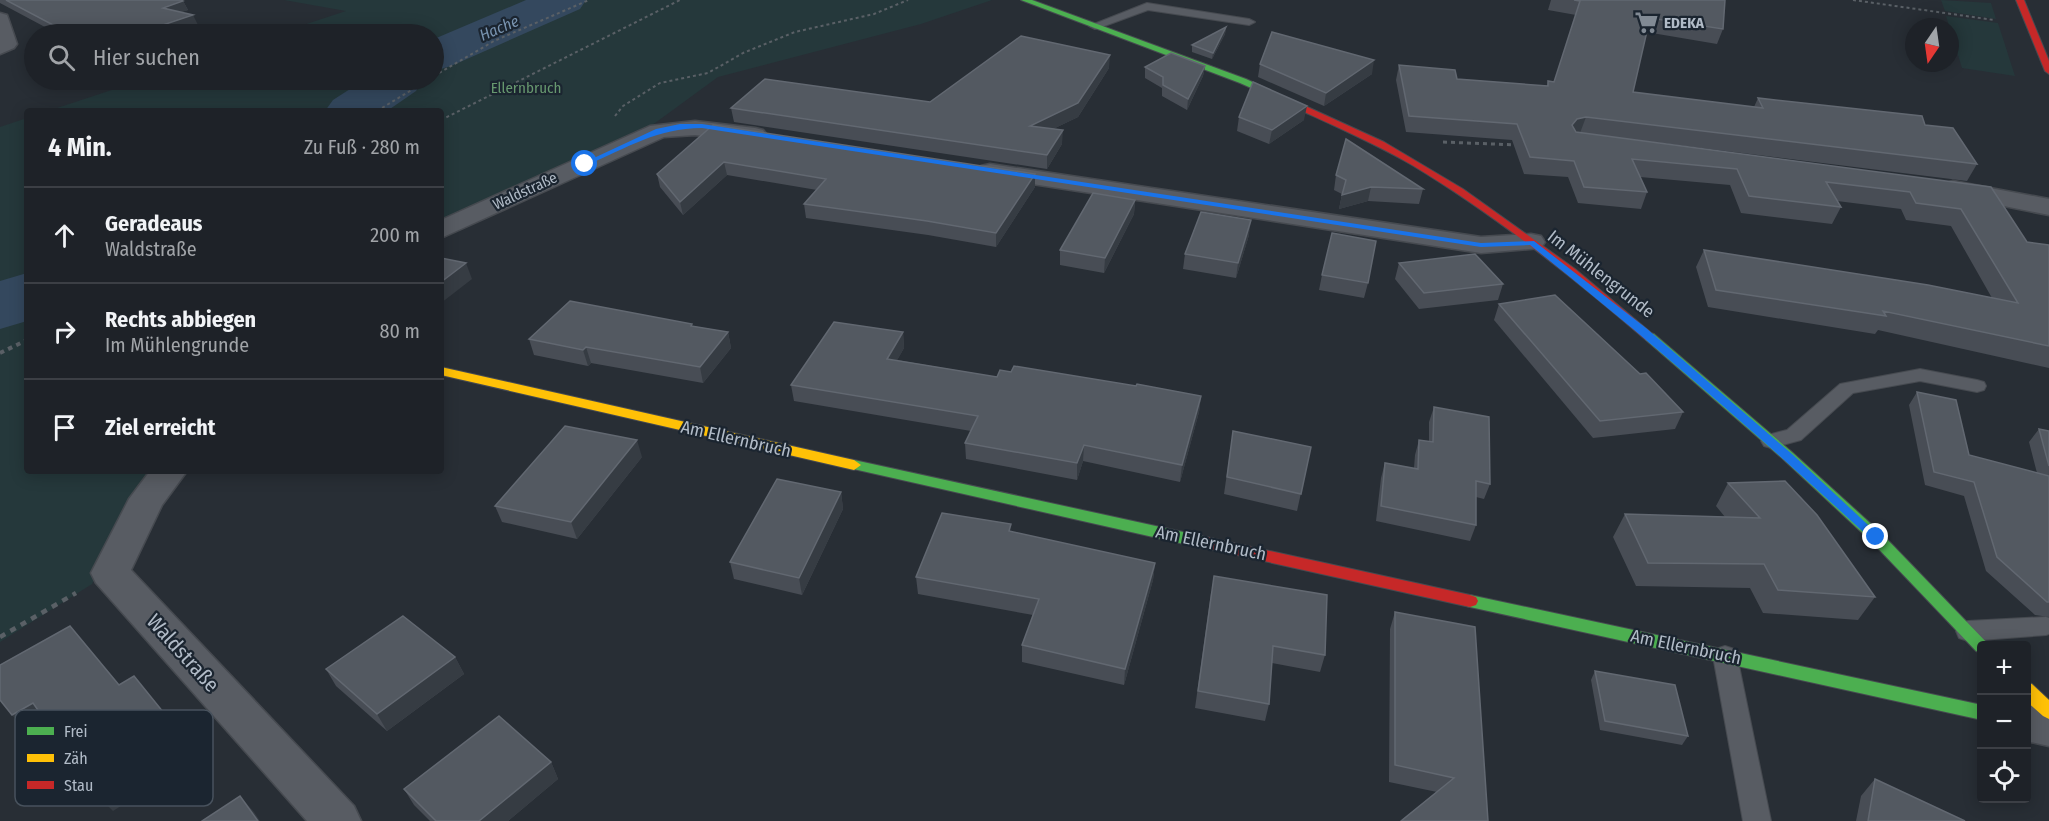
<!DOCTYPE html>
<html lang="de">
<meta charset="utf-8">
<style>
:root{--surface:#1e2228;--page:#2b2f34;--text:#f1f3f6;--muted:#a1a4a8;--line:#3c3f45}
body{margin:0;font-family:"Fira Sans Condensed",sans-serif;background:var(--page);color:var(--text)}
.controls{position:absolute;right:18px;bottom:18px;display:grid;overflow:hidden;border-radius:6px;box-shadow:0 3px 15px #0003}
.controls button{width:54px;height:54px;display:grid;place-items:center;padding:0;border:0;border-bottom:2px solid var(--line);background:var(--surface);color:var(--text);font:30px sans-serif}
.compass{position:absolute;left:1905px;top:18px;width:54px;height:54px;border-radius:50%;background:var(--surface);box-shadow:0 3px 15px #0003;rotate:193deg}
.stop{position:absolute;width:18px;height:18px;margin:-14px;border:4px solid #1a73e8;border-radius:50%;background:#fff}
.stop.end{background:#1a73e8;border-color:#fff;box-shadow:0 2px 6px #0008}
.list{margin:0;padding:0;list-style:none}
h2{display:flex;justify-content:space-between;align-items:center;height:78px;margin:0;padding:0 24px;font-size:26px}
h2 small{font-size:20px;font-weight:400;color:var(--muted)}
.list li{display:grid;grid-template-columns:39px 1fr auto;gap:18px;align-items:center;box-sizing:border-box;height:96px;padding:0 24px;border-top:2px solid var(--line)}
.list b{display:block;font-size:22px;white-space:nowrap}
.list p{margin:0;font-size:20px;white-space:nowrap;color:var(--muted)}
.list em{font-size:20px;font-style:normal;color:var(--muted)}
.icon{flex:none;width:33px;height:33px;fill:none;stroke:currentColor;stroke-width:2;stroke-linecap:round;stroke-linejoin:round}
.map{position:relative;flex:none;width:2049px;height:821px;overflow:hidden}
.search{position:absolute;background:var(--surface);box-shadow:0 3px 15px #0003;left:24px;top:24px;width:420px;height:66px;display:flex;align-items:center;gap:15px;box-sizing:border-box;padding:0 21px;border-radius:33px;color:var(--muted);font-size:22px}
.panel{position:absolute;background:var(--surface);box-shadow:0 3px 15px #0003;left:24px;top:108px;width:420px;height:366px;border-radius:6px}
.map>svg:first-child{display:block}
</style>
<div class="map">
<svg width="2049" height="821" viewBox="0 0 2049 821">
<rect width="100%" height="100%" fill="#282e35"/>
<g fill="#25383b">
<polygon points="284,0 992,0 921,24 718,77 651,126 441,224 441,111 48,111 142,80 434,80 434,34 276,34 346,11"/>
<polygon points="1941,0 1991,3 1996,19 1945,11"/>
<polygon points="1946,16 1998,23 2015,76 1962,68"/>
<polygon points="27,118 27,471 156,471 135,497 92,584 0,642 0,127"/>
</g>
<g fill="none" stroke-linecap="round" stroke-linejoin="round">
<g fill="#34485e" fill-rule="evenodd">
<polygon points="526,0 586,0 580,9 451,66 434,71 434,39"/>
<polygon points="364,80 423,80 416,91 387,111 325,111 333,100"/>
<polygon points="27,273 27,321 0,329 0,281"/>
</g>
<defs>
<g id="lane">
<polygon points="1147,3 1249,19 1255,22 1249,25 1148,10 1099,28 1095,29 1089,26"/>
<polygon points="1920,369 1977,380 1984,382 1986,386 1984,390 1977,392 1920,381 1853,393 1801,440 1771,448 1764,446 1761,441 1764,436 1787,430 1840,384"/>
<polygon points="2046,617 2049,618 2049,634 2046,635 1968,641 1959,638 1956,631 1959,624 1968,621"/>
<polygon points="1725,646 1734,649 1737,656 1771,821 1743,821 1713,656 1716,649"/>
</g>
<g id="street">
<polygon points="0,13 7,15 17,44 14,48 0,54"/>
<polygon points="695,121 755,128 763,130 767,135 763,140 755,142 695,135 664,137 441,238 441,220 650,126"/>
<polygon points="990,164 1481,237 1531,234 1541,236 1545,242 1541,248 1481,253 981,176 978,171 981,166"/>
<polygon points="1953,181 2049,199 2049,215 1944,194 1940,189 1944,184"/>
<polygon points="150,471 187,471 162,505 131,570 354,806 361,821 307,821 96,583 91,573 129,499"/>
<polygon points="2026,703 2049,708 2049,746 2026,741"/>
</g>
<g id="fast">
<polygon points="1021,0 1032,0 1246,79 1297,103 1289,105 1240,83"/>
<polygon points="1650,333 1654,334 1793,453 1881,533 1990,646 1982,646 1982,653 1976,651 1871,541 1783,459 1646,340 1644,337"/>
<polygon points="854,460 1206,537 1211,539 1214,543 1211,547 1206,549 849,468 847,465"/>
<polygon points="1470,595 1982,705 1982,720 1470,607 1464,605 1462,601 1464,597"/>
</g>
<g id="slow">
<polygon points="441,367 854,460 861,465 854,470 441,375"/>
<polygon points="2026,682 2032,684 2049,700 2049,719 2043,716 2026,701"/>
</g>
<g id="jam">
<polygon points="2016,0 2024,0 2049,61 2049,74 2045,71"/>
<path d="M1292,100l92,42 79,47 112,80 81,68 -6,4 -4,-1c-74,-64 -151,-125 -234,-175 -40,-23 -82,-41 -123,-60l-2,-2z"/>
<polygon points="1206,537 1470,595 1476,597 1478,601 1476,605 1470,607 1201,547 1198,543 1201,539"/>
</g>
</defs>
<use href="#lane" stroke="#464a50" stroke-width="2"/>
<use href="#street" stroke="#464a50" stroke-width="3"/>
<use href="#fast" stroke="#464a50" stroke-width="2"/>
<use href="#slow" stroke="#464a50" stroke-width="2"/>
<use href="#jam" stroke="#464a50" stroke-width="2"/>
<g stroke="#5a6066" stroke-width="2" stroke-dasharray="3 3" stroke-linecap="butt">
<polyline points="1853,0 1994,20"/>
<polyline points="434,76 494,41 589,0"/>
<polyline points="377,111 428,80"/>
<polyline points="615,116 623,106 660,83 708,73 743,53 795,32 874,14 908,0"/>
<polyline points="441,120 680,0"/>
</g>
<polyline stroke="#5a6066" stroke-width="3" stroke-dasharray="4 4" stroke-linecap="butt" points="1443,142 1517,145"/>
<polyline stroke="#5a6066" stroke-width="4" stroke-dasharray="4.5 4.5" stroke-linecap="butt" points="0,353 27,340"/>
<polyline stroke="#5a6066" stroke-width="4.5" stroke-dasharray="6 6" stroke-linecap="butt" points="0,637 76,593"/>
<use href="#lane" fill="#585c63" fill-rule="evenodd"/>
<use href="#street" fill="#585c63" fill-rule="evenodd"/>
<use href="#fast" fill="#4caf50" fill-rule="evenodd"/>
<use href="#slow" fill="#ffc107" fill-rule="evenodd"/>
<use href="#jam" fill="#c62828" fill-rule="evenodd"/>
</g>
<g fill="#484d55">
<polygon points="0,0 181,0 183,1 188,10 181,12 198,25 169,34 58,34 0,3"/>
<polygon points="1551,0 1725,0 1723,29 1717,44 1646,32 1633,92 1754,107 1758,98 1925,125 1977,164 1967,181 1580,133 1991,187 2027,242 2049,245 2049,368 1878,330 1875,334 1708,307 1696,267 1704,250 1992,298 1951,226 1906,220 1901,209 1837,201 1841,207 1832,224 1741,213 1730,185 1640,177 1647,192 1641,209 1578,203 1568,177 1524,174 1512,140 1406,132 1396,80 1399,65 1457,79 1547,86 1548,81 1554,82 1576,15 1548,10"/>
<polygon points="1226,27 1225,34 1212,59 1192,52 1192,45"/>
<polygon points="1260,64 1372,74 1324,106 1258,77"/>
<polygon points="1205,66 1203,76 1187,110 1162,96 1162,88 1145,78 1145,67"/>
<polygon points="1109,68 1078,117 1053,129 1062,144 1047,169 734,122 731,108 930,102"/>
<polygon points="1239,117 1304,120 1269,144 1237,131"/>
<polygon points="713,125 1035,187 996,247 928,235 806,218 804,204 817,190 727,175 683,215 660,187 657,174"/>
<polygon points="1336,175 1423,189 1419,204 1368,201 1339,209 1342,194 1334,190"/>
<polygon points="1135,200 1134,214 1104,273 1060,265 1060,250"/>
<polygon points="1249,235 1236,278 1183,269 1185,254"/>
<polygon points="1399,263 1503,284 1498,300 1419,309 1395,279"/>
<polygon points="1322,275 1368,283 1364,298 1319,290"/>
<polygon points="1499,304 1640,374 1683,412 1675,429 1593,438 1494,320"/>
<polygon points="693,326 728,332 731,348 703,383 591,363 588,366 534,355 529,339"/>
<polygon points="903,332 904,348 897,360 997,377 1011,372 1136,386 1201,396 1199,412 1180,482 1083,461 1077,480 966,459 965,443 971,431 794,401 791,385"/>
<polygon points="1917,392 1969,455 2037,473 2029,442 2039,429 2049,431 2049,617 2035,615 1986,571 1964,496 1925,485 1909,405"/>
<polygon points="1434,407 1490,484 1484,499 1476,497 1476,525 1470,541 1376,521 1381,478 1385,463 1414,468 1415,455 1419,440 1429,442 1429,422"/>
<polygon points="1233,431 1311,447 1297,511 1224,494"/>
<polygon points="642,457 577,539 502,522 495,506"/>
<polygon points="1728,483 1875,597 1858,620 1763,613 1750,588 1636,586 1613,537 1625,514 1725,517 1716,506"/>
<polygon points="841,492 843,509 802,595 734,579 730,562"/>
<polygon points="1011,532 1155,563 1153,580 1124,685 1022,662 1022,645 1033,615 918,594 916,577"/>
<polygon points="1211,593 1325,655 1320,672 1272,663 1269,704 1265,721 1195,708"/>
<polygon points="1395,612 1488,821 1437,792 1389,782 1390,629"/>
<polygon points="455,657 464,674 387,731 336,686 326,669"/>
<polygon points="1595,671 1688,736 1682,745 1600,730 1591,680"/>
<polygon points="551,762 558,779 508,821 430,821 414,805 404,789"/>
<polygon points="1875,779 1965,821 1856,821 1861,796"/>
</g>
<g fill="#363c43">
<polygon points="183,1 188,10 168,17 163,8"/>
<polygon points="193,15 198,25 169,34 136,34"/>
<polygon points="1226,27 1225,34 1212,59 1213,53"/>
<polygon points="1110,55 1109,68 1078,117 1030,140 1030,126"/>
<polygon points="1374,60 1372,74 1324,106 1326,93"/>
<polygon points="1205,66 1203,76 1187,110 1188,99"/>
<polygon points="1307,106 1304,120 1269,144 1272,130"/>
<polygon points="1586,117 1580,133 1571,135 1572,125 1577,119"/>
<polygon points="1063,130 1062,144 1047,169 1047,155"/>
<polygon points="724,162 727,175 683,215 680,202"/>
<polygon points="1035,174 1035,187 996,247 996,233"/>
<polygon points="1371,187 1368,201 1339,209 1342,195"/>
<polygon points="1135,200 1134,214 1104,273 1105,258"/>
<polygon points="1251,220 1249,235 1236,278 1238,263"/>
<polygon points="466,263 472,279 441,303 441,282"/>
<polygon points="728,332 731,348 703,383 700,367"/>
<polygon points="903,332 904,348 889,375 887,359"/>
<polygon points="586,347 591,363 588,366 583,350"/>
<polygon points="1201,396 1199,412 1180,482 1182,465"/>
<polygon points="637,440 642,457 577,539 571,522"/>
<polygon points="1084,445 1083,461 1077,480 1077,463"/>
<polygon points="841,492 843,509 802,595 799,578"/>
<polygon points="1155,563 1153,580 1124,685 1125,669"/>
<polygon points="455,657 464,674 387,731 377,714"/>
<polygon points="134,676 199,756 113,811 97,795"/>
<polygon points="33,703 48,720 28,732 12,715"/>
<polygon points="551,762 558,779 508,821 479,821"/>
<polygon points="240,796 254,812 260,821 258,821"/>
</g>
<g fill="#535961" stroke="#626871" stroke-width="1.5">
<polygon points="6,0 181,0 183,1 163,8 193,15 136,34 70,34"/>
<polygon points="1574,0 1725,0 1723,29 1650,18 1633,92 1763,108 1758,98 1922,116 1925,125 1953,128 1977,164 1586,117 1577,119 1572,125 1576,132 1991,187 2027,242 2049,245 2049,346 1883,311 1886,316 1716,290 1704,250 1928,285 2018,303 1961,209 1916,203 1910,192 1826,182 1841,207 1749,196 1737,169 1632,159 1647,192 1584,187 1574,161 1530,157 1517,124 1409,116 1399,65 1455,70 1457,79 1548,86 1548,81 1554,82 1580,1"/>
<polygon points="1226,27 1213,53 1192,45"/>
<polygon points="1272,32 1374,60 1326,93 1260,64"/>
<polygon points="1021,36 1110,55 1078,103 1030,126 1063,130 1047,155 731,108 765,79 930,102"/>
<polygon points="1171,53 1205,66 1188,99 1163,85 1163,77 1145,67"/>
<polygon points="1253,82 1307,106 1272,130 1239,117"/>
<polygon points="713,125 1035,174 996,233 927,221 804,204 826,179 724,162 680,202 657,174"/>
<polygon points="1346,139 1423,189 1371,187 1342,195 1346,180 1336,175"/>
<polygon points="1093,193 1135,200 1105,258 1060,250"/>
<polygon points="1201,212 1251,220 1238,263 1185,254"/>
<polygon points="1332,233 1376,241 1368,283 1322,275"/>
<polygon points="1475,254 1503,284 1424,293 1399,263"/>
<polygon points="441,258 466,263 441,282"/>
<polygon points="1555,295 1640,374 1646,373 1683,412 1600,421 1499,304"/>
<polygon points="570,301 692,324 691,326 728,332 700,367 586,347 583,350 529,339"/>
<polygon points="834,322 903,332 887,359 997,377 1000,370 1011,372 1014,366 1136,386 1137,384 1201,396 1182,465 1084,445 1077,463 965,443 978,416 791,385"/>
<polygon points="1917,392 1956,400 1969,455 2049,476 2049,602 2047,602 1997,557 1974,482 1934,472"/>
<polygon points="1434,407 1489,417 1490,484 1476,481 1476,525 1381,506 1385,463 1418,469 1419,440 1433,442"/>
<polygon points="565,426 637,440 571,522 495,506"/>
<polygon points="2039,429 2049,431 2049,466"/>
<polygon points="1233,431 1311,447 1301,494 1227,477"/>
<polygon points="777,479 841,492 799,578 730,562"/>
<polygon points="1785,481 1817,515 1875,597 1778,590 1764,564 1648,563 1625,514 1760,518 1728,483"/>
<polygon points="942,513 1011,524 1009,531 1155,563 1125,669 1022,645 1039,599 916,577"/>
<polygon points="1214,576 1327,595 1325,655 1273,646 1269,704 1198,691"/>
<polygon points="1395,612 1475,627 1488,821 1401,821 1454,778 1395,765"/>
<polygon points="403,616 455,657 377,714 326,669"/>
<polygon points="70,626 119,685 134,676 185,739 97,795 33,703 12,715 0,700 0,665"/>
<polygon points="1595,671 1675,685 1688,736 1605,721"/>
<polygon points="499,716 551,762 479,821 436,821 404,789"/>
<polygon points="1875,779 1965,821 1868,821"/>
<polygon points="240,796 258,821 202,821"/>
</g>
<path fill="#1a73e8" d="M680,124h22l779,119 53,-2 112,87 146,126 89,83 -1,3h-8c-111,-103 -224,-201 -342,-295l-49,2 -779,-119c-45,0 -75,20 -115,37l-6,-1 75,-35z"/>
<defs>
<symbol id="supermarket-bare" viewBox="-9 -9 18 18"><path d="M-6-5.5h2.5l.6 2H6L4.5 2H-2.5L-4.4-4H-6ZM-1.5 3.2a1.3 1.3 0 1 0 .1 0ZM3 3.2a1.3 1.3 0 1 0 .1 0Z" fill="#818a94" stroke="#1b2530" stroke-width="2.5" paint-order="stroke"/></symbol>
</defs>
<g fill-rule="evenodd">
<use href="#supermarket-bare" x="1630" y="6" width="33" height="33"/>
</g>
<g text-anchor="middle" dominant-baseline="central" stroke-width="4.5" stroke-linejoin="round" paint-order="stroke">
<g font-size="15" font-weight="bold" fill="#b1bbc7" stroke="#1b2530" text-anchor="start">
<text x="1664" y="23">EDEKA</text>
</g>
<g font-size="15" fill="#67986f" stroke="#1b2530">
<text x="526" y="88">Ellernbruch</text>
</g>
<g font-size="15" fill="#b1bbc7" stroke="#1b2530">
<text transform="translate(525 191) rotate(-25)">Waldstraße</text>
</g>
<g font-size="16" font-style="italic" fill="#7893af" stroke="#1b2530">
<text transform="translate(499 28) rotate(-23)">Hache</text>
</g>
<g font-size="18" fill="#b1bbc7" stroke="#1b2530">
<text transform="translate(1601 274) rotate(38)">Im Mühlengrunde</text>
<text transform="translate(736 439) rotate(13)">Am Ellernbruch</text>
<text transform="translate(1211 543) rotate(12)">Am Ellernbruch</text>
<text transform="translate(1686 647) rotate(12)">Am Ellernbruch</text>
</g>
<g font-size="21" fill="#b1bbc7" stroke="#1b2530">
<text transform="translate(183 653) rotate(48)">Waldstraße</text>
</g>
</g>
<rect x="15" y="710" width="198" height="96" rx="9" fill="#1b2530" stroke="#48525d" stroke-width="1.5"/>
<rect x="27" y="727" width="27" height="8" fill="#4caf50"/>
<rect x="27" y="754" width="27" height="8" fill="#ffc107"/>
<rect x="27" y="781" width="27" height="8" fill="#c62828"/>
<g font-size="16" fill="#b1bbc7">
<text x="64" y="737">Frei</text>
<text x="64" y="764">Zäh</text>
<text x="64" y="791">Stau</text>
</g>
</svg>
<div class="controls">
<button>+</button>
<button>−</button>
<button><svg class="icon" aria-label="locate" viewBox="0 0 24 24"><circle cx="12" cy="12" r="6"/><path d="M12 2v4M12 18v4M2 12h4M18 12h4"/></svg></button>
</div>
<svg class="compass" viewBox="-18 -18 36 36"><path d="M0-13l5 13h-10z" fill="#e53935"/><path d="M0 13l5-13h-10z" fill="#a1a4a8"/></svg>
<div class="stop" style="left:585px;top:164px"></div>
<div class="stop end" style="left:1876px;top:537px"></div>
<div class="search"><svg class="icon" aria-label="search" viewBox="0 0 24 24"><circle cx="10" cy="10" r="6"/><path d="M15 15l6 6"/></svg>Hier suchen</div>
<section class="panel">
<h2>4 Min.<small>Zu Fuß · 280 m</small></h2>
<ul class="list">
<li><svg class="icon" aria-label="ahead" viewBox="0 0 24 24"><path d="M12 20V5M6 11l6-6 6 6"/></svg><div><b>Geradeaus</b><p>Waldstraße</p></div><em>200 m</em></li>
<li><svg class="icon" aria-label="right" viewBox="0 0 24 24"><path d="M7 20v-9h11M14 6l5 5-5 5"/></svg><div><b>Rechts abbiegen</b><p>Im Mühlengrunde</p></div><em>80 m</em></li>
<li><svg class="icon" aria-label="arrive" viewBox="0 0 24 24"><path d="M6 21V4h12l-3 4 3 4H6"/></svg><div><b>Ziel erreicht</b></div></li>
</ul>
</section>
</div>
